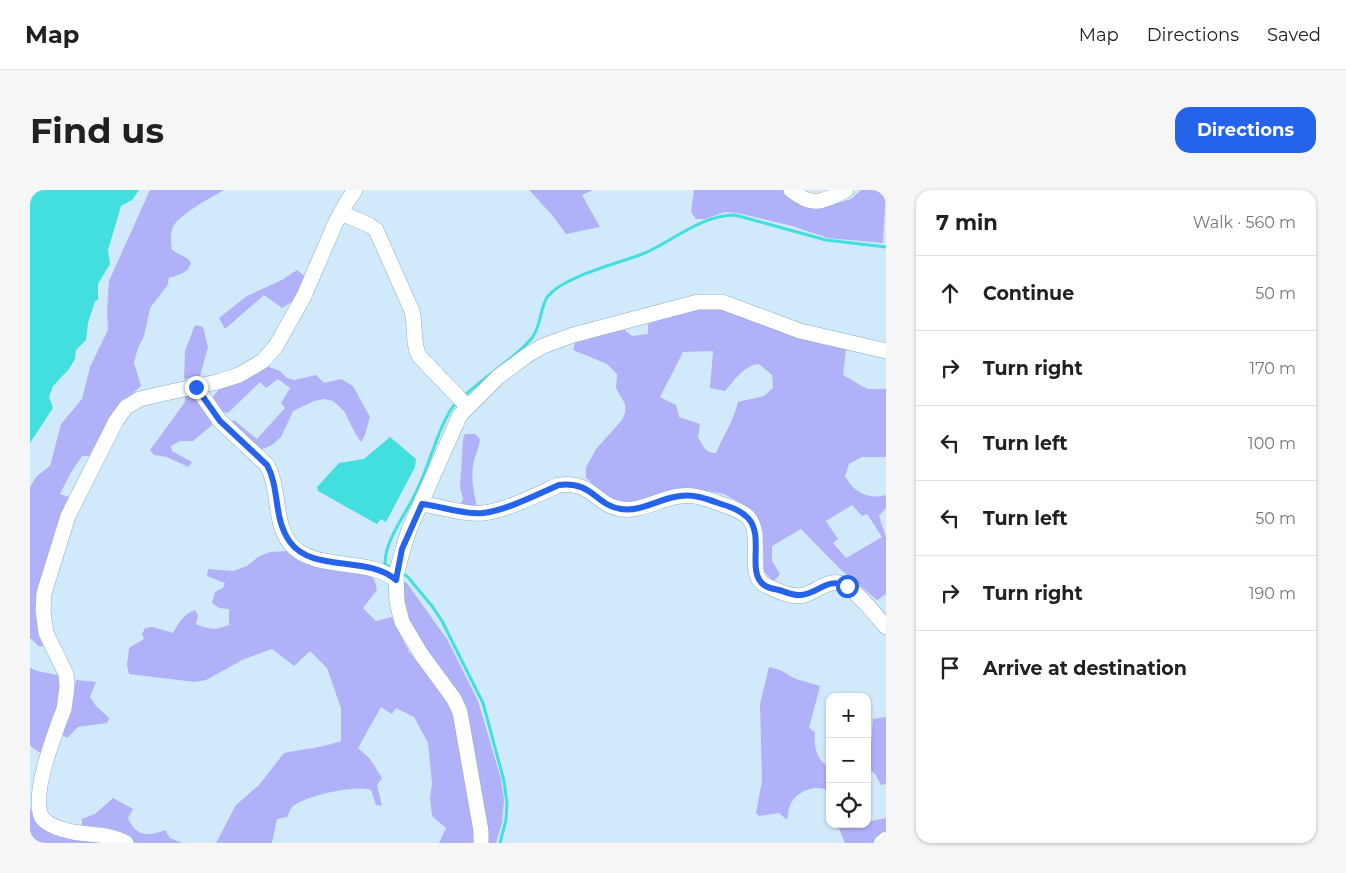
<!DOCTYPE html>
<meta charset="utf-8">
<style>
:root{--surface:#fff;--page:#f6f6f6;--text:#202124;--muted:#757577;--line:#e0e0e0;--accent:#2563eb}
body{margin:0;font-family:Montserrat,sans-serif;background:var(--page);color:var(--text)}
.controls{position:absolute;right:15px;bottom:15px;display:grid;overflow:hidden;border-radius:10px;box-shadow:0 1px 4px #0004}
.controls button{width:45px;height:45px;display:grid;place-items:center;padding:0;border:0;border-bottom:1px solid var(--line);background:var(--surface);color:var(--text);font:25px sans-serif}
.stop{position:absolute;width:15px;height:15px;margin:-11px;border:4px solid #2563eb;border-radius:50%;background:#fff}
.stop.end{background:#2563eb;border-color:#fff;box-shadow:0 1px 5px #0008}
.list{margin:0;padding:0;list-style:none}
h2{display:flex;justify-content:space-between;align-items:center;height:65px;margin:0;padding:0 20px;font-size:21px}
h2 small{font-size:16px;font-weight:400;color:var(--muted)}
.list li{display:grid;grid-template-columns:32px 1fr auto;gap:15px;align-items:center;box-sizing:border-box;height:75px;padding:0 20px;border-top:1px solid var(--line)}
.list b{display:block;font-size:19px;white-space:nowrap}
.list em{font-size:16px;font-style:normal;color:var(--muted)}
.icon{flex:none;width:28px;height:28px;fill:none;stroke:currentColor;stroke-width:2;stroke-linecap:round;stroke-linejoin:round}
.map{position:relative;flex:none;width:856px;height:653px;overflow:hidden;border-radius:15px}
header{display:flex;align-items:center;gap:30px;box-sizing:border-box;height:70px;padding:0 25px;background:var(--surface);border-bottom:1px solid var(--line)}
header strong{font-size:24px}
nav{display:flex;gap:28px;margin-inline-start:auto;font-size:18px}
.intro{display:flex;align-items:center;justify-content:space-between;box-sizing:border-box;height:120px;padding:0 30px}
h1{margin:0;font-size:35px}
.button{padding:12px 22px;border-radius:15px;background:var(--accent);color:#fff;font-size:18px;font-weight:700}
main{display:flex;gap:30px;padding:0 30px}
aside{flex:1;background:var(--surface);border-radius:15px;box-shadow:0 1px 4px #0004}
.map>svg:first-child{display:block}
</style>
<header>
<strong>Map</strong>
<nav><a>Map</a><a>Directions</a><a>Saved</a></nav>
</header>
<div class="intro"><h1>Find us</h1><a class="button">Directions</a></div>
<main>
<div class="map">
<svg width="856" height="653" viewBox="0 0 856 653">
<rect width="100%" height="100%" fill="#d0eafc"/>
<g fill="#b0b1f9" fill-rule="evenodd">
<path d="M120,0h74c-12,7 -46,25 -51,37 -3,6 -2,17 -1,23l16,9 3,4c-3,10 -12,12 -22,15l-2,8 -17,22 -6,28 -6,12 -4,15 7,23 -26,23 -25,47h-8l-12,18 -10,20 9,3 -14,51 -14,29 -2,25 5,43 -4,2 -10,-9v-151l7,-11 13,-10 11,-42 21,-25 8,-32 18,-37 -1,-20 2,-29z"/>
<polygon points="499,0 563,0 552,5 570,37 536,44 522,25"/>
<polygon points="664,0 754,0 794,17 821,9 831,0 856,0 853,53 798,48 762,36 708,23 695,22 675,29 666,29 661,22"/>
<polygon points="267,80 276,87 263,111 252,118 234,105 195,139 189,128 217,106 252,90"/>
<path d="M678,118l21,1 117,41 -3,25 24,14h19v68h-24l-13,7 -4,12c8,16 23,24 41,19v13l-7,8 7,21v57l-9,6 -37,-31 -39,-40 -29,17v15l8,13 -7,8 -9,-11 -1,-39 -4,-12 -8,-11 -27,-15 -29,-5 -59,13h-23l-27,-24v-11l10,-18 26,-29 3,-7v-9l-9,-16 1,-14 -10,-10 -34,-14 2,-7 47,-15 10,8 16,-2v-10l33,-11zM683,161l-3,37 15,3c9,-10 19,-26 34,-27l13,11 1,13 -9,8 -26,6c-5,20 -14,32 -22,51 -11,0 -13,-7 -18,-16l2,-13 -21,-7 -3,-12 -16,-8 23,-45zM822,315l10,11 5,-2 15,23 -36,21 -13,-15 5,-4 -12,-18z"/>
<polygon points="165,135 173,137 178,157 170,186 154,189 155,161"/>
<polygon points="237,176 250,181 257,188 264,190 286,185 294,193 311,189 323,196 340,227 335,245 331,252 325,243 314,221 303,211 294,209 284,211 263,221 251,247 242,255 230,260 200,233 204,230 227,249 255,218 251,213 260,198 248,189 236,198 230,192 198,223 193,222 182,208 190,198"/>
<polygon points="155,206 165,207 181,229 182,235 163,251 150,251 141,256 142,261 162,272 158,277 137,267 124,265 120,260 155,212"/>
<path d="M435,244h10l5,5c-1,11 -6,17 -7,27 -2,14 1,27 4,41l-16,-2 2,-7 -3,-10 3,-49z"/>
<path d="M257,361l19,8 58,11 10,9 3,11 -14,18 13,13 16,-4 17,35 20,21 23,32 22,124 -1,14h-34l7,-15 -14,-12 -2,-18 2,-15 -4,-40 -14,-26 -18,-9 -4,6 -11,-7 -23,41 12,11 12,19 -5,7 5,21 -6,-1 -5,-15c-17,-5 -65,5 -79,17 -2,2 -3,7 -5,10l-10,2 -5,24h-56l20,-38 23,-20 25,-32c19,-4 38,-5 57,-12v-33l-14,-40 -17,-17 -16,15 -22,-17 -30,11 -36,20 -11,2 -66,-8 -2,-9 2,-17 15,-9 -2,-5 3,-6 8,-1 20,6c5,-9 11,-20 22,-23l3,5 -2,9c13,6 20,6 33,1v-16l-10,-1 -7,-5 3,-11 8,-4 2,-5 -18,-7 1,-7 25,2 14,-5 11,-9 12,-5z"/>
<polygon points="373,392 376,392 417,449 448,511 471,589 474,610 472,633 466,653 457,653 455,620 436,524 426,499 393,455 380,431 375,414"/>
<path d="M739,477l11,3 16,9 24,7 -11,42 6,4c-2,14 2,29 15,36v23c-15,-8 -36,0 -41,17 -1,3 -1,8 -2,12l-8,-7 -20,3 -3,-3 6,-32 -2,-77z"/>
<polygon points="0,478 7,481 28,485 31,497 32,510 11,563 4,559 0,555"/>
<polygon points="46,490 66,492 60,507 66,516 79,528 77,533 48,537 37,548 30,543 42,517"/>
<polygon points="856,527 856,594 851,595 845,584 837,577 837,566 840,566 843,529"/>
<path d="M83,608l20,11 -5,9c7,18 20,19 37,12l5,8 12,5h-46l-28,-15 -26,-3v-6l13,-5z"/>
<polygon points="0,618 6,631 78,653 0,653"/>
<polygon points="856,628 856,643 844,653 815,653 807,634 837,634 837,632"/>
</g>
<g fill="#43dede">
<polygon points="0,0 109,0 102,10 91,16 78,60 80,74 68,94 68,110 65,111 58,133 56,150 46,160 45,169 39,179 23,196 19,207 23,218 0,253"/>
<polygon points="360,247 386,269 385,277 356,332 351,329 347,334 288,301 287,297 309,273 334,269"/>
</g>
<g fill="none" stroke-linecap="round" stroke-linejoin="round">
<g stroke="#43dede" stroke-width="3">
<path d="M433,207c20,-20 52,-38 69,-59 10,-14 8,-32 16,-42 16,-20 72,-33 97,-43 29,-13 57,-38 90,-38l91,25 60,7"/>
<path d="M363,379l-8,-5c-1,-23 23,-53 32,-74 11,-21 24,-72 39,-87"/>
<polyline points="371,383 377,386 402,416 412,431 453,513 474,591 477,613 476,630 470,653"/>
</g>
<defs>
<g id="minor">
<path d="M761,0c22,18 31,12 55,0"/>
<path d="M311,23l28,12 7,5 36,81c4,15 0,31 7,45l48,50"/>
<path d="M166,197l24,34 47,44c13,23 6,54 22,77 23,31 78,14 107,38"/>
<path d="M391,314c20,2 42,11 62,9 22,-2 55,-19 76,-28 34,-4 36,20 62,24 21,3 39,-11 59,-13 15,-2 27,3 41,8 10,3 19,6 27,13 17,19 -4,60 19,69 10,5 27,12 37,9 11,-3 24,-15 35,-12 17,5 36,32 47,44"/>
<path d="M96,653c-15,-9 -36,-8 -53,-11 -10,-2 -24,-6 -31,-14 -12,-21 13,-86 22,-109l3,-22 -1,-13 -20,-41 -3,-22 1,-18 24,-77 48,-95 10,-14 14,-8 21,-5 56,-12 22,-7 24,-14 13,-15 28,-50 31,-72 10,-19 10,-15"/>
<polyline points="451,653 451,641 430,522 424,509 391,464 372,432 367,412 366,385 373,359 379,340 430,225 468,187 499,164 513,156 543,145 668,112 692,112 770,141 856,161"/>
<polyline points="851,653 856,649"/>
</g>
</defs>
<use href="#minor" stroke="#8dacc2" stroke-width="16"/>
<use href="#minor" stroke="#fff" stroke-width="15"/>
</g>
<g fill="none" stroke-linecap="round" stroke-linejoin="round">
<path stroke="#2563eb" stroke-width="6" d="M166,197l24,34 47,44c13,23 6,54 23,77 22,31 78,13 106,38l6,-31 20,-45c19,2 41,11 61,9 22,-2 55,-19 76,-28 34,-4 36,20 62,24 21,3 39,-11 59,-13 15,-2 27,3 41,8 10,3 19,6 27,14 17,18 -2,54 16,67 4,3 10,4 15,5 7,2 14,6 22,5 19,-2 25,-18 46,-9"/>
</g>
</svg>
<div class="controls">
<button>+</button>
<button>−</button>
<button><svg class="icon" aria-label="locate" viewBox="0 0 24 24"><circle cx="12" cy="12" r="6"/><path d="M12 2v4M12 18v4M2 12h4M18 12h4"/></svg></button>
</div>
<div class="stop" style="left:817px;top:396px"></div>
<div class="stop end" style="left:166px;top:197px"></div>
</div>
<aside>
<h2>7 min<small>Walk · 560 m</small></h2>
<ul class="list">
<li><svg class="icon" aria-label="ahead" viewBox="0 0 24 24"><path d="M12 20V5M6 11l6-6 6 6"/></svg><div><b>Continue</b></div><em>50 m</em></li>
<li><svg class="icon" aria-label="right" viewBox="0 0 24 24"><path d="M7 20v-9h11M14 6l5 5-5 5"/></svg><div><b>Turn right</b></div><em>170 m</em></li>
<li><svg class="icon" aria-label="left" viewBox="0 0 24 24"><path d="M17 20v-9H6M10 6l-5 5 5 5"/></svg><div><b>Turn left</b></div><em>100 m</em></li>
<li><svg class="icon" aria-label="left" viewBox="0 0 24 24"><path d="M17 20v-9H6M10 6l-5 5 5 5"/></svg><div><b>Turn left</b></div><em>50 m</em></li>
<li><svg class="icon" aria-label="right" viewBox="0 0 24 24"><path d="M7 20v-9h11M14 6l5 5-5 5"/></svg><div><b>Turn right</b></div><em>190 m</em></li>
<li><svg class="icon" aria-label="arrive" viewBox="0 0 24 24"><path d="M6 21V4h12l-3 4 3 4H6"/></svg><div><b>Arrive at destination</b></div></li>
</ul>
</aside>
</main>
